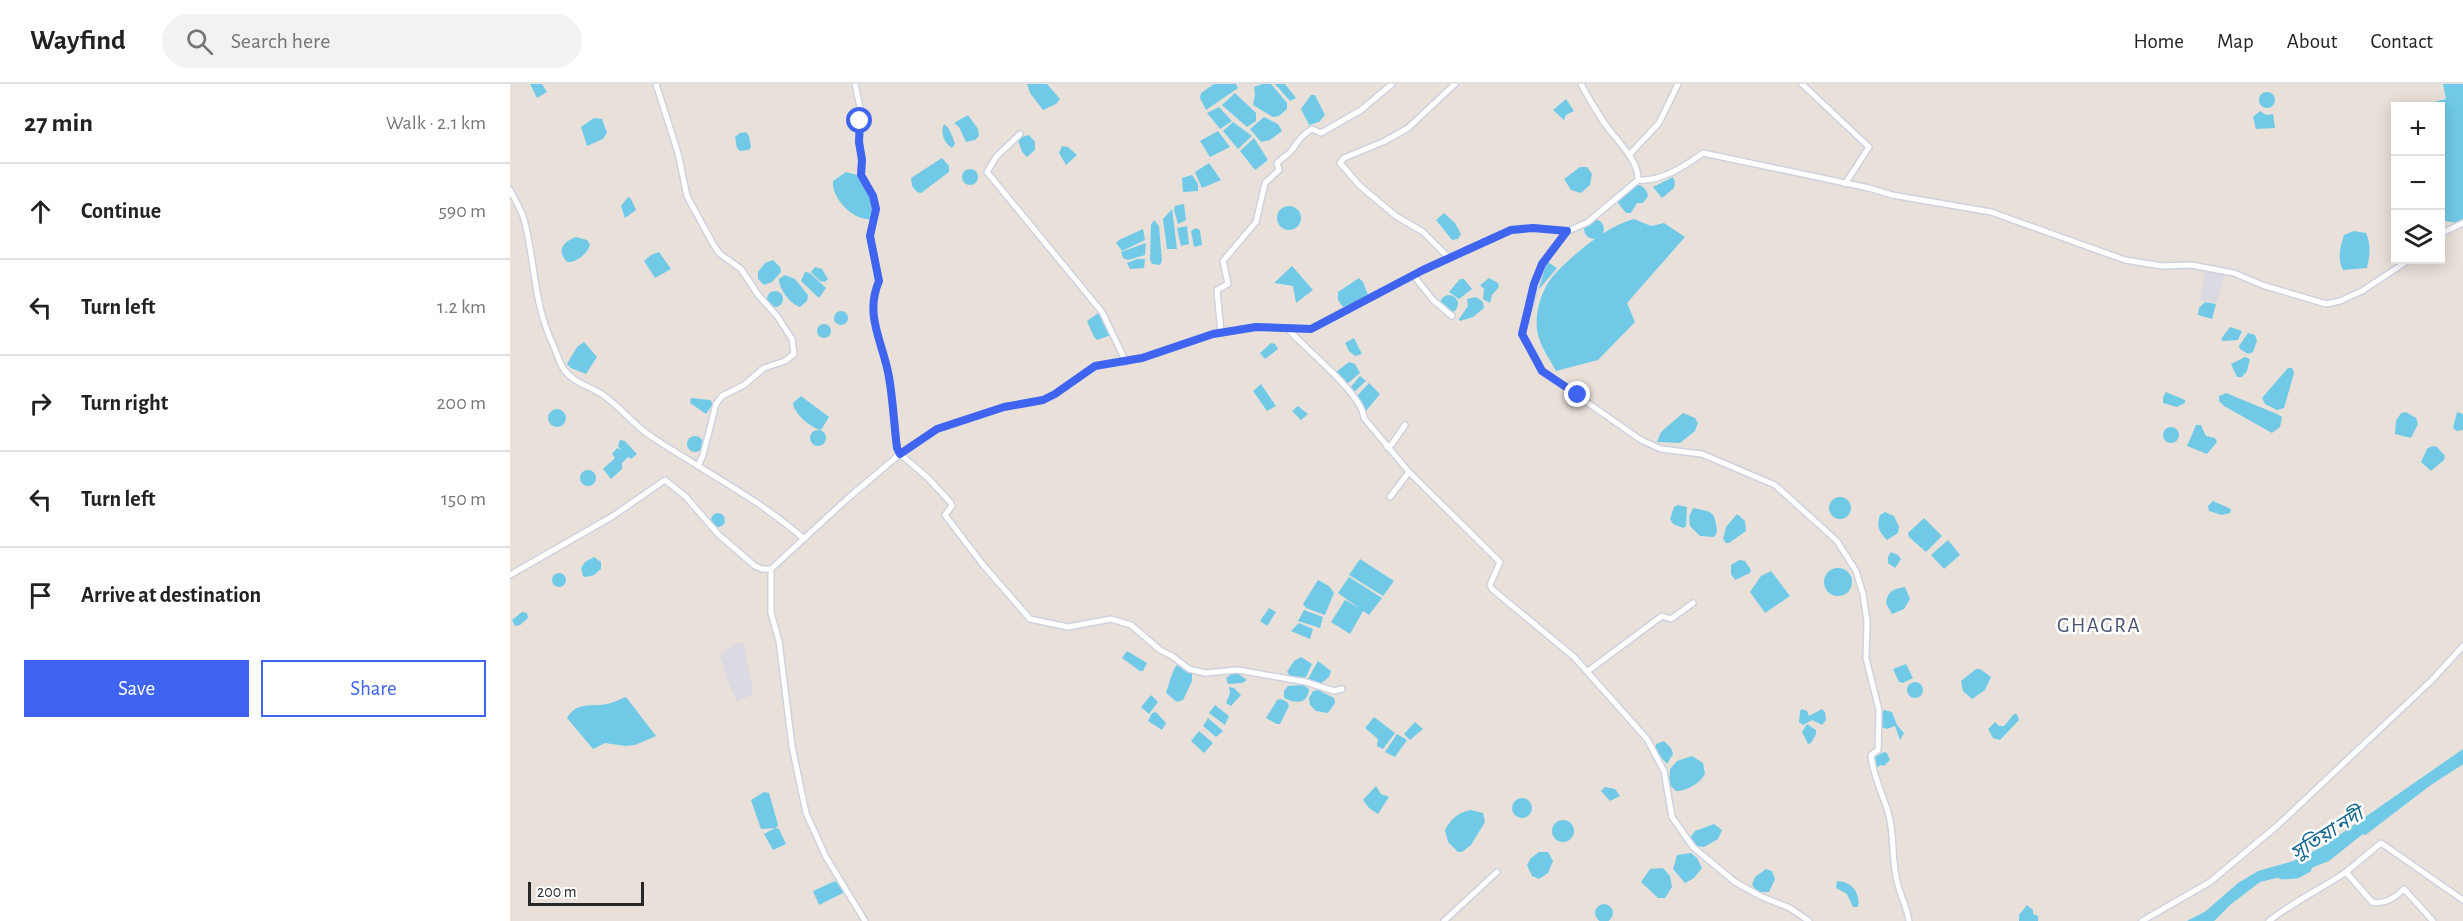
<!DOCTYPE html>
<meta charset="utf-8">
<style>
:root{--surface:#fff;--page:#f2f2f2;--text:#222;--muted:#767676;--line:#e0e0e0;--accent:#3f64ef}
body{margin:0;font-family:"Alegreya Sans","Noto Sans Bengali",sans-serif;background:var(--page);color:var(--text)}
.controls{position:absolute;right:18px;top:18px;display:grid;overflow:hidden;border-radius:0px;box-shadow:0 3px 15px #0003}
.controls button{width:54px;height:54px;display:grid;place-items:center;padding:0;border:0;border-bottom:2px solid var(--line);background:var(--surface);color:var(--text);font:30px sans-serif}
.scale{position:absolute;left:18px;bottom:15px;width:116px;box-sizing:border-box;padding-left:6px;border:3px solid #272727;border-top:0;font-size:16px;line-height:21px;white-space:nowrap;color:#272727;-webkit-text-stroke:4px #fff;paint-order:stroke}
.stop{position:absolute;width:18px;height:18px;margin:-14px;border:4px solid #3f64ef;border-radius:50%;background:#fff}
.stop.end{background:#3f64ef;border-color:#fff;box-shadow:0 2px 6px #0008}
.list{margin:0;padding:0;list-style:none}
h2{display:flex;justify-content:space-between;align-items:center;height:78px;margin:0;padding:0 24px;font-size:26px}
h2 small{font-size:20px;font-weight:400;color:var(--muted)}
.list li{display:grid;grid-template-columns:39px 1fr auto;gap:18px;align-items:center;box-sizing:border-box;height:96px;padding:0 24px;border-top:2px solid var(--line)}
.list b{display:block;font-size:22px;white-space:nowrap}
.list em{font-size:20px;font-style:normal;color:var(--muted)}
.actions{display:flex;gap:12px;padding:18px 24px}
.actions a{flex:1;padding:14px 0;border:2px solid var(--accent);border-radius:0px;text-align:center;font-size:21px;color:var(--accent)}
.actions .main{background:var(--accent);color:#fff}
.icon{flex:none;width:33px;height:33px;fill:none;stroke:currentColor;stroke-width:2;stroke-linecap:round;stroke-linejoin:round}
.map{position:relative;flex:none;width:1953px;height:837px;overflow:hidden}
header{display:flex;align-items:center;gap:36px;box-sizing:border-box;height:84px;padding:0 30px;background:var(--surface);border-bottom:2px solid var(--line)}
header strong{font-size:28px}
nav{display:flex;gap:33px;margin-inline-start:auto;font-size:21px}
.search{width:420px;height:54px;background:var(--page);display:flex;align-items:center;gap:15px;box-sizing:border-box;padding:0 21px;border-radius:33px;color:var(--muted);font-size:22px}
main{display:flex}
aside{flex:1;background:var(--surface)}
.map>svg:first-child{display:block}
</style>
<header>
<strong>Wayfind</strong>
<div class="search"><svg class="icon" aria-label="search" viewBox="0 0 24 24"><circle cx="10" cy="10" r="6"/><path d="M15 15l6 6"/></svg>Search here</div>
<nav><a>Home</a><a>Map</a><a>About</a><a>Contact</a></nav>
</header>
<main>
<aside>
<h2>27 min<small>Walk · 2.1 km</small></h2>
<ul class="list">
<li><svg class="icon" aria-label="ahead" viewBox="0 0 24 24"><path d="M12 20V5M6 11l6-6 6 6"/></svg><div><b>Continue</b></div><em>590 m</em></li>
<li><svg class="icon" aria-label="left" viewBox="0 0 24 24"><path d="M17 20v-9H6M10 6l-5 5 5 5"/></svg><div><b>Turn left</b></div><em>1.2 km</em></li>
<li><svg class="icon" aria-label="right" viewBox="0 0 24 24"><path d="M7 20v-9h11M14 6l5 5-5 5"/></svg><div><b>Turn right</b></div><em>200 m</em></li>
<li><svg class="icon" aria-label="left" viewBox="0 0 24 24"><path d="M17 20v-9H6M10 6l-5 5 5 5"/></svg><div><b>Turn left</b></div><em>150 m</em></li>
<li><svg class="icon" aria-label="arrive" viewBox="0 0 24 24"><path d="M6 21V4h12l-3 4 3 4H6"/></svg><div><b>Arrive at destination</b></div></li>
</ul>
<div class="actions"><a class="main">Save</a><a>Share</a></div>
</aside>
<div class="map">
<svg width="1953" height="837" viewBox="0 0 1953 837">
<rect width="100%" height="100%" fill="#e9e1d9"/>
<g fill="#dbd9e1">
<polygon points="1695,186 1715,190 1707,219 1690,216"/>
<polygon points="229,558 234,559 243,606 241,611 227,618 218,598 210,572 214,566"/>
</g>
<g fill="#70cae7">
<polygon points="20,0 32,0 37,8 27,14"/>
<polygon points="517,0 537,0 550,15 546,20 533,26 520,9"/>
<polygon points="704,0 726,0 728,4 696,26 690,14 691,9"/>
<polygon points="752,0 761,0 777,19 777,25 769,32 763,33 743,21 745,10 744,3"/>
<polygon points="765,0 775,0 786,14 780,17"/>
<polygon points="1933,0 1953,0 1953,136 1947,139 1931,136 1930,22 1924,22 1924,18 1936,15"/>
<circle cx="1757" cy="16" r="8"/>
<polygon points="725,9 746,29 746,37 737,43 712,21"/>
<polygon points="801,11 805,11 815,31 809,38 799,41 791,25"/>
<polygon points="1056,15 1064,27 1056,31 1054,36 1043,26"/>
<polygon points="709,23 722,37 710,45 697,29"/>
<polygon points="1750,27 1756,31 1763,30 1765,44 1746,45 1743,33"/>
<polygon points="458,31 468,45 469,52 465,56 456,58 449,43 444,39"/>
<polygon points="754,33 768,40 772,47 760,56 751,58 740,45"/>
<polygon points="84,34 92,35 97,49 93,55 77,62 71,43"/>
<polygon points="723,38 742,52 728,65 713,47"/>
<path d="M434,40c5,2 9,14 11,20l-3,4c-8,-4 -12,-17 -8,-24z"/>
<polygon points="708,47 720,63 700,73 690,57"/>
<polygon points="230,49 236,48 239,52 241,63 239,66 230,67 227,64 225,53"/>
<polygon points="519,51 525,58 525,66 517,73 512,68 508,56 511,53"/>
<polygon points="744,54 758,76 745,86 730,67"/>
<polygon points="552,62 558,63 567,71 556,81 549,69"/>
<polygon points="432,74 439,82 439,88 411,109 407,108 402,102 401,94"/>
<polygon points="699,79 711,96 692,104 685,88"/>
<polygon points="1070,83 1077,83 1082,90 1080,101 1071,109 1061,106 1054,95"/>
<circle cx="460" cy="93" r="8"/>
<path d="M336,88l11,3c8,16 19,26 15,44 -17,3 -41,-20 -39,-38z"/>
<polygon points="682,91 688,100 688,107 673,108 672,94"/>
<polygon points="1163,93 1165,98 1164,104 1152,114 1143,103"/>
<path d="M1124,101c7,-1 13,4 14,11l-5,7h-6l-6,10h-5l-8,-10 3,-7z"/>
<polygon points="118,113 121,115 126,126 115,134 111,122"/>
<polygon points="674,120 676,136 668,140 664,126 665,122"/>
<circle cx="779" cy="134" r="12"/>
<polygon points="662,125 667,165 657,165 653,135"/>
<polygon points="934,129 945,139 951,150 948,155 942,156 926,136"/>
<path d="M1124,135l17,7 13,-3 21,14 -58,66 8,19 -37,38 -42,11c-5,-10 -14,-22 -17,-33 -7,-19 2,-50 16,-64 18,-20 54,-49 79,-55z"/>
<circle cx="1084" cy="145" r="10"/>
<polygon points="644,136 649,142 652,177 650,181 642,180 640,176 641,141"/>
<polygon points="677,142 679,160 671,162 667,144"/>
<polygon points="686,144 690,146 692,161 684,163 681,147"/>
<polygon points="633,145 635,156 612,167 606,159 609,156"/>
<path d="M1844,147l12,2c5,12 4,22 1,35l-24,2c-6,-12 -3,-22 1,-35z"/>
<path d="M66,153l11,3 3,5c-3,9 -14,18 -23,17 -11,-12 -4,-20 9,-25z"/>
<polygon points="636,159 635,171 618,176 613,174 611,168"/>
<polygon points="149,168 161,185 145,194 134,177 141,171"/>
<polygon points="627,175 635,175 634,184 620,185 617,179"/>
<polygon points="263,176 270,183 271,188 262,198 254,201 248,195 248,188 255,179"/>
<polygon points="1038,178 1047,184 1030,204 1026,203 1031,188"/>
<polygon points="782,182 803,206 786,219 783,202 764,199"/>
<polygon points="305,183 312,185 318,195 315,198 310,197 301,188"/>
<polygon points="295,188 300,189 316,204 309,214 291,197"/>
<path d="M275,191l10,4 13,16 -1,6 -7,6c-10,-3 -21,-18 -21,-28z"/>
<polygon points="849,194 853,198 859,213 833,223 828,216 828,208"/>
<polygon points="979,194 988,199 989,203 982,211 980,219 973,215 974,205 970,201"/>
<polygon points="950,195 954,195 962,205 949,215 939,208"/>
<circle cx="265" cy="215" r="8"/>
<circle cx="939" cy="220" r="9"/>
<polygon points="966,213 973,218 974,224 963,233 950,237 949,235 958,222 957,215"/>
<polygon points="1695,218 1706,220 1702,235 1688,231 1689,224"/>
<circle cx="331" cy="234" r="7"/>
<polygon points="590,228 601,251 587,256 584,253 577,237"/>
<circle cx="314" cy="247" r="7"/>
<polygon points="1720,243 1732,247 1728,256 1713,257 1711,255"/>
<polygon points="1738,249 1745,251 1747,257 1743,268 1738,270 1730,265 1729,262"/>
<polygon points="844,254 852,270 845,272 839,267 835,259"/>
<polygon points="74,258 87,273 76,290 61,284 57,280 67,263"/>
<polygon points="761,259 765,260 768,265 755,275 750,269"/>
<polygon points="1735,273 1740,275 1737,287 1732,293 1727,293 1721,280"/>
<polygon points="839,278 845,280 850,289 837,300 826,288"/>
<polygon points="1778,284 1782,284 1784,289 1774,324 1767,326 1755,320 1752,314"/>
<polygon points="850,292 856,297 843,309 839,305"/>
<polygon points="859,299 870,310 856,327 846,313"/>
<polygon points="751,300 766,322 757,327 743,307"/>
<polygon points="1656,308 1675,316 1675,319 1667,323 1653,319 1653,313"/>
<polygon points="1716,309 1767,330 1772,333 1770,343 1762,349 1714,322 1709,317 1709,312"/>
<path d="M291,312l28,21 -8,13c-10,-2 -27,-16 -28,-27z"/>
<polygon points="181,314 200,316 203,320 196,330 180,319"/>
<polygon points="788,322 798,330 791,336 782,327"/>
<circle cx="47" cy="334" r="9"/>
<polygon points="1896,328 1906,334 1908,340 1901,354 1885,350 1886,337 1891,329"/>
<polygon points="1947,328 1953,330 1953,346 1947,347 1943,344"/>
<polygon points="1173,329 1185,334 1188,339 1185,347 1170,359 1147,358 1151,348"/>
<polygon points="1686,341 1691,341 1696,352 1705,354 1707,358 1697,370 1677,362"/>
<circle cx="1661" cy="351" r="8"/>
<circle cx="308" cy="354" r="8"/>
<circle cx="185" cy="360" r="8"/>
<polygon points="110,356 115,357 127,370 121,375 118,373 112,379 112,385 101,395 93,385 105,374 102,370 107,364 111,366 108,362"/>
<polygon points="1922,362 1927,363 1935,372 1934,376 1921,387 1911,378 1917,365"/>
<circle cx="78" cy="394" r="8"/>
<circle cx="1330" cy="424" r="11"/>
<polygon points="1703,417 1721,425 1720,429 1712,431 1699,427 1698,422"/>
<polygon points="1168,421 1177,423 1176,442 1173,444 1163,440 1160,435 1164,423"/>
<path d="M1183,424c20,4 22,3 24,24l-3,5 -14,-1 -10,-10 -1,-9z"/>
<path d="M1375,428l9,4 5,11 -1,6 -11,7c-8,-8 -11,-14 -7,-25z"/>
<circle cx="208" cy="436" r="7"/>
<polygon points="1227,430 1235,437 1236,447 1219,459 1216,459 1213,455 1216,443"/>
<polygon points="1414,434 1432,452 1416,468 1399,453 1398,449"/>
<polygon points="1438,456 1450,471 1434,485 1421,471"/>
<polygon points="1381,468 1388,471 1391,475 1385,484 1378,479 1378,473"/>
<polygon points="84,473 91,478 91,485 84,491 76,493 73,492 71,484 75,478"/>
<polygon points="850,475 884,497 873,512 839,491"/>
<polygon points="1229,476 1235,477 1241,486 1240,489 1225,496 1221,490 1221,481"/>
<circle cx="1328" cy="498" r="14"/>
<polygon points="1261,487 1280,512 1255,529 1240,508 1251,492"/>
<circle cx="49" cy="496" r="7"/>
<polygon points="839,493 872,514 859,531 853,527 840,550 821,538 835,516 849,524 828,509"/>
<polygon points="808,496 819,502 824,509 815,531 796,524 793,520"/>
<path d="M1395,503l5,12 -6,10 -12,5 -6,-11c1,-12 8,-14 19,-16z"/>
<polygon points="759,524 766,528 757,542 750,537"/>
<polygon points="794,526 813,533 810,544 788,537"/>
<polygon points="12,528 17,529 18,534 10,541 5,542 2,536"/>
<polygon points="789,539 803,545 800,555 781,547"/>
<polygon points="617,567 637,579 633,587 630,587 612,574"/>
<polygon points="791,573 802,580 796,593 781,593 777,588 784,577"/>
<polygon points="808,577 821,587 819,593 810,600 799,598 798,595"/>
<polygon points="1396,580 1403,594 1393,599 1389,598 1383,585"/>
<path d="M667,581l15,9v7l-9,19 -6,2 -11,-9c3,-8 6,-23 11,-28z"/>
<polygon points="1466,585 1470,585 1481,593 1475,606 1462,615 1453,607 1451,597"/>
<polygon points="723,589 727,589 737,596 732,599 718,600 716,594"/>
<circle cx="1405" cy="606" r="8"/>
<path d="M793,601l6,4c-1,15 -13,15 -25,9v-7l4,-5z"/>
<polygon points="719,603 724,604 731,611 721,622 716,619 720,609"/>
<polygon points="808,606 824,614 825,619 818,629 806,627 800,621 799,614 803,607"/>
<polygon points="641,611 648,618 639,630 631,623"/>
<path d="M116,613l30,39 -21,9 -10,1 -20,-3 -12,6 -26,-31c10,-17 24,-11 40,-14 6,-1 13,-5 19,-7z"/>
<polygon points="771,615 777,618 779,622 770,640 767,640 756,634 767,616"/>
<polygon points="705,621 719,632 715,641 699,629"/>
<polygon points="1292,625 1297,627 1299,632 1312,625 1315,628 1316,636 1312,641 1302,636 1293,641 1289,638 1290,627"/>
<polygon points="1374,626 1382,628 1387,641 1394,649 1390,656 1385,642 1377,645 1372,643 1371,630"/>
<polygon points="646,628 656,639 652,646 638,637 642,629"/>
<polygon points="1504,630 1507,630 1509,636 1490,656 1483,654 1478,645 1485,638 1489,642 1494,642"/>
<polygon points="864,633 885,649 873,665 867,662 868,655 855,644"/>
<polygon points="698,634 713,647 706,653 693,642"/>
<polygon points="905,638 913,645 900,656 894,650"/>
<polygon points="1297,640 1306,646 1306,650 1301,659 1298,660 1292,648"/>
<polygon points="689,647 703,659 694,669 681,657"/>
<polygon points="887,650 897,656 885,673 875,668"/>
<polygon points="1154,657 1161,664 1163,670 1157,680 1145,666 1146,660"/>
<polygon points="1953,665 1953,677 1893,718 1819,777 1788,789 1750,798 1720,821 1704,837 1677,837 1696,827 1728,799 1748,787 1783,777 1812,763"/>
<polygon points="1374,668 1377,669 1380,676 1374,682 1371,681 1364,685 1365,673"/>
<path d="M1182,672l11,7 2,11c-6,10 -18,17 -29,17l-7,-7 1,-15 7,-8z"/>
<polygon points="866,702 871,710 879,713 868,730 859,724 853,716"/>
<polygon points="1095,703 1105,705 1110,712 1100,717 1091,707"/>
<polygon points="254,708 259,709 268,741 266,744 269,745 276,760 263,766 254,750 265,744 251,745 241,716"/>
<circle cx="1012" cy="724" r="10"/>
<path d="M961,726l12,3 2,9 -14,23 -9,7h-4l-10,-10 -3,-12c7,-12 12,-17 26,-20z"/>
<circle cx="1053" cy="747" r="11"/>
<polygon points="1204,740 1212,746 1208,755 1194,763 1186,762 1180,754 1185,747"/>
<polygon points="1029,768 1038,768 1043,777 1038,789 1029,795 1022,792 1017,781 1021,774"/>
<polygon points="1181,769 1187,774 1192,784 1184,794 1175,799 1163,785 1167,771"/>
<polygon points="1153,784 1160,792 1162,803 1155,814 1148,814 1131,798 1140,785"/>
<polygon points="1256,785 1262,787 1265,795 1259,808 1248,808 1242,801 1245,793"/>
<polygon points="325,797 334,806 333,809 309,821 303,807"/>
<path d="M1327,797c14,0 24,12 21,26h-5l-6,-13 -11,-6z"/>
<circle cx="1094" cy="829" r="9"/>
<polygon points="1517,821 1523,826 1523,830 1528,832 1528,837 1509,837 1509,831"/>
</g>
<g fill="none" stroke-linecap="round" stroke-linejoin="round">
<g stroke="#70cae7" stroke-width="7">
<polyline points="1855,747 1919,698 1953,676"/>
<polyline points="1772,792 1787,791 1798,785"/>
</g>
<defs>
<g id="minor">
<polyline points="146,0 168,69 177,112 203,160 210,170 231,185 249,212 267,232 282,255 284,270 275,277 254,284 234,301 212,312 206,320 193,371 188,382"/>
<path d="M345,0l5,23 -1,35 3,18 -1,15 12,21 3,13 -6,27 9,45c-15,34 4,62 10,96 4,23 5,47 8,71l3,6 28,24 23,25 1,3 -7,9 39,51 46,53 38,8 43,-8 20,6 29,25 12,6 17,13 16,4 33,-3 68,12 28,9 8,-2"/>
<path d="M1071,0c8,14 15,27 24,40 11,16 34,36 33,56"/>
<polyline points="1292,0 1359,63 1335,100"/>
<polyline points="510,50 486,73 477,88 592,228 616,278"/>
<polyline points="1119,71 1149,39 1168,0"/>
<path d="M0,106c5,10 13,22 15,33 11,46 8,79 29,124 3,7 5,15 9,21 11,17 30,18 44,30 16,12 28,28 45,39 51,34 106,61 152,102"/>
<path d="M1057,147l-25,33 -20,70 20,37 99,69 20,9 41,5 73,31 62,56 19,30 7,23 4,27 -1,37 13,52 -1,40 -7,5c2,21 11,37 17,57 7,22 3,46 9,69 3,14 10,26 12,40"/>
<polyline points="1930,150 1953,139"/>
<polyline points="939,174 913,148 886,132 850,102 830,79 834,74 875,57 898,44 945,0"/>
<polyline points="904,192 923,216 942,232"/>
<path d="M778,245c18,21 74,64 76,89l45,54 91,90 -10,23 2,4 82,68 73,82 17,32 8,46 21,30 42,35 25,14 30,12 19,13"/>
<path d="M711,249l-4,-43 11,-6 -5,-23 33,-39 9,-39 14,-13 -2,-7c4,-4 11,-8 15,-13 6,-8 10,-16 20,-21l9,4 40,-23 31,-26"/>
<polyline points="877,363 882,360 895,341"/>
<polyline points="880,413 899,388"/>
<polyline points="261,485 261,529 269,557 282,662 296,729 316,773 355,837"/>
<path d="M0,491l103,-59 52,-36 21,17 33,38 36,31 7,3h9l76,-70 53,-45 37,-25 67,-22 39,-7 12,-6 40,-28 47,-8 71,-24 43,-7 55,2 112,-59 88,-40 22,-2 34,3 8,-3 13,-6 50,-42c23,2 47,-14 65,-27l166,35 23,7 99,17 134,48 37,6 29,-1 43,8 28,12 64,19 14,-3 22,-10 47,-31"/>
<polyline points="1078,587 1152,532 1161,535 1183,519"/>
<polyline points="1836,788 1871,759 1953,816"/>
<polyline points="934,837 987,788"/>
<polyline points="1632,837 1700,798 1768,741 1922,596 1953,562"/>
<path d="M1759,837c24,-19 52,-32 77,-49l26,30c12,3 23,-4 32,-13l29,32"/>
</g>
</defs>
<use href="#minor" stroke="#ced2df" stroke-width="8"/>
<use href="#minor" stroke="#fff" stroke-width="5"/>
</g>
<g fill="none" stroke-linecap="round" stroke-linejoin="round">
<path stroke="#3f64ef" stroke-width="8" d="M350,37l-1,21 3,18 -1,15 12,21 3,13 -6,27 9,45c-15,35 4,61 10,96 4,23 5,47 8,71l3,6 37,-25 67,-22 39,-7 12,-6 40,-28 47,-8 71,-24 43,-7 55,2 112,-59 88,-40 22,-2 34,3 -25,33 -8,20 -12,50 20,37 36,24"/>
</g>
<g text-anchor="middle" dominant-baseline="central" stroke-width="5" stroke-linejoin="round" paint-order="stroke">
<g font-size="20" font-style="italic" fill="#14678e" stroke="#fff">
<text transform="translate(1817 750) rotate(-32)">সুতিয়া নদী</text>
</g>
<g font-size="21" letter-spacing="1.5" fill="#4a5374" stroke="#fff">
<text x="1589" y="541">GHAGRA</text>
</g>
</g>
</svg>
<div class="controls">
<button>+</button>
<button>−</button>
<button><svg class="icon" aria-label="layers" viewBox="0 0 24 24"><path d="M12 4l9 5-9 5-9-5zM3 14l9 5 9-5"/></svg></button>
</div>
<div class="scale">200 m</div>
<div class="stop" style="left:350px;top:37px"></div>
<div class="stop end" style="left:1068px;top:311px"></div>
</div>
</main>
